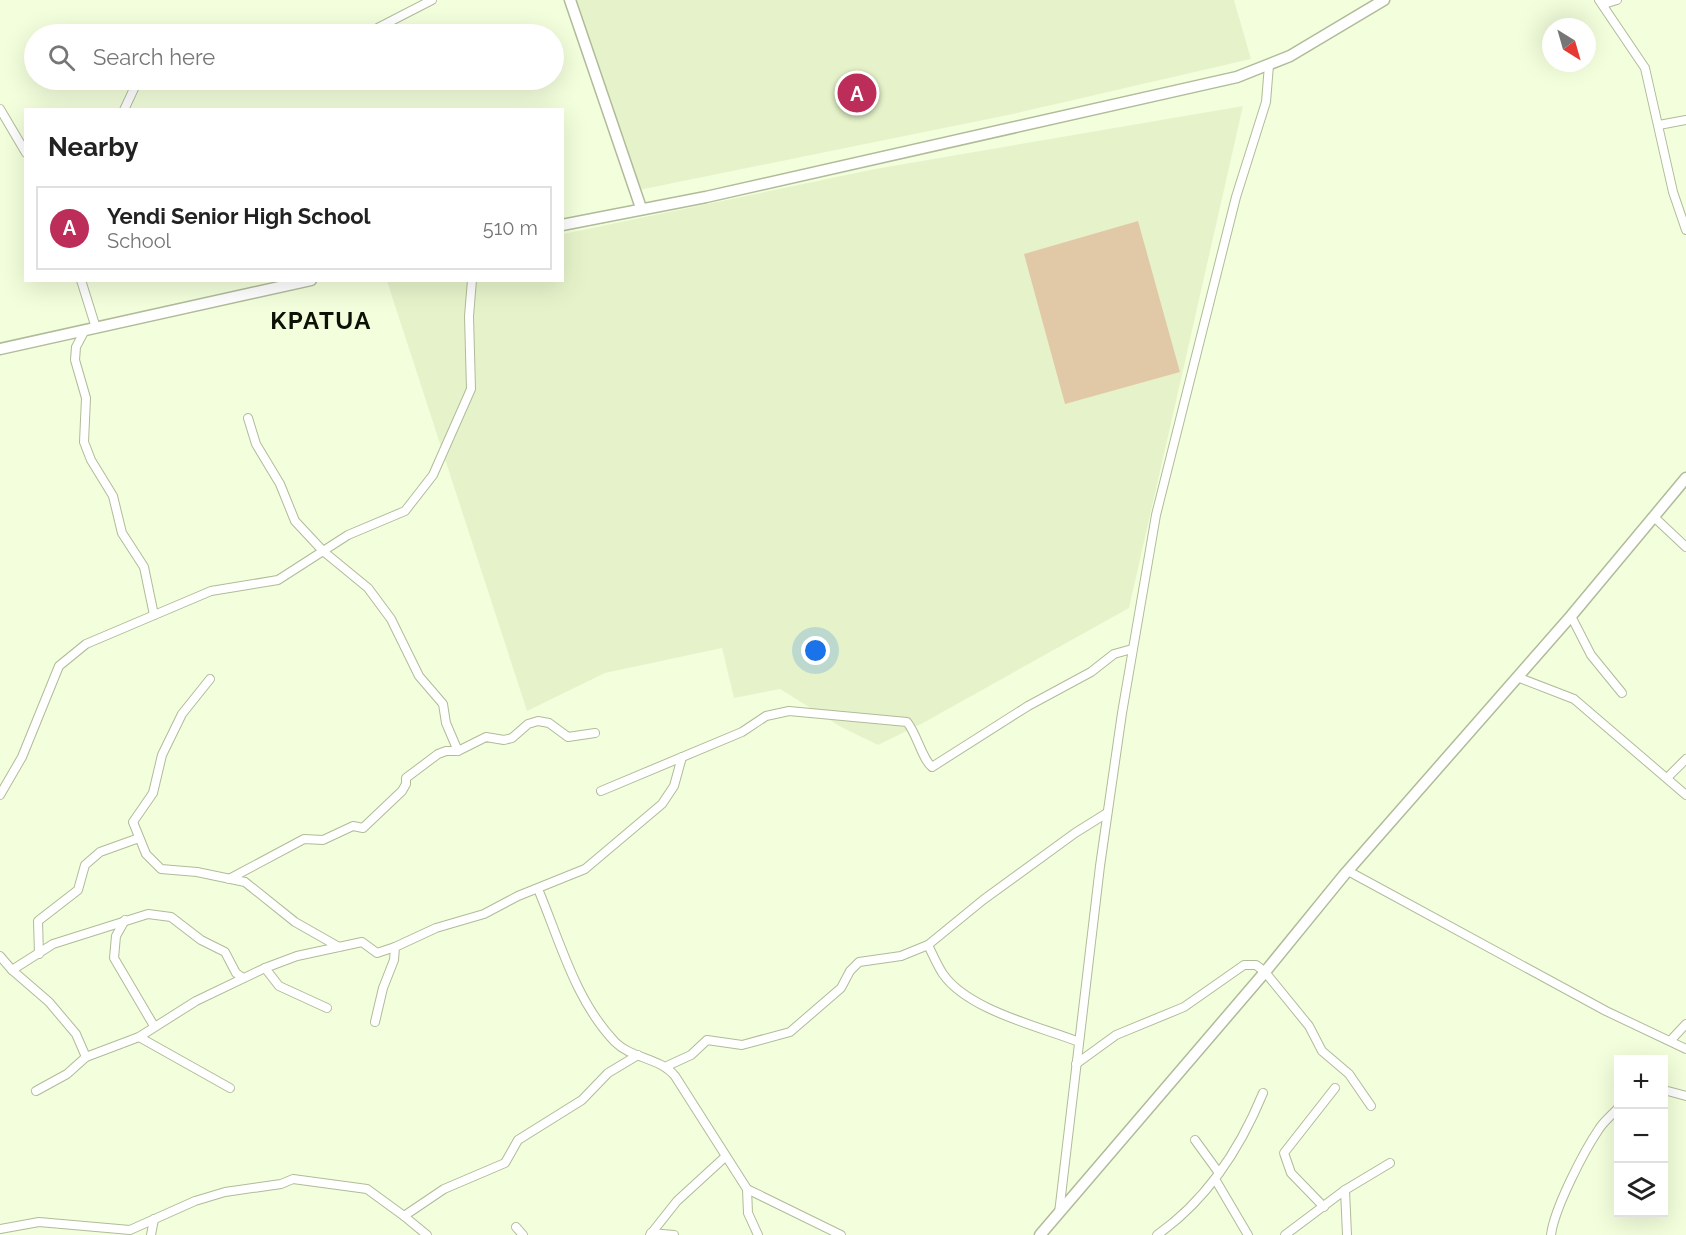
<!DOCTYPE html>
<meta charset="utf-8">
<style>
:root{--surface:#fff;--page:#f6f6f6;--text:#222;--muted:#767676;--line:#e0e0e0;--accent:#bc2d5a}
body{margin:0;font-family:Raleway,sans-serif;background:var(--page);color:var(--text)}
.controls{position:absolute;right:18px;bottom:18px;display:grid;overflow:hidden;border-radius:0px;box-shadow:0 6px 24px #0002}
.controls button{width:54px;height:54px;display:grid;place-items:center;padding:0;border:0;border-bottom:2px solid var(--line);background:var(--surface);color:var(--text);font:30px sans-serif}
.compass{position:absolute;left:1542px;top:18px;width:54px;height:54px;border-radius:50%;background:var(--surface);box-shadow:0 6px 24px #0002;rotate:143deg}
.you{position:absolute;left:816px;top:651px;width:21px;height:21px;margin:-15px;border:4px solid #fff;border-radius:50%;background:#1a73e8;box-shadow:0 0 0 9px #1a73e833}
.badge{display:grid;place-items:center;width:39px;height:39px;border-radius:50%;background:var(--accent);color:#fff;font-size:20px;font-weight:700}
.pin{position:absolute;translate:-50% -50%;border:3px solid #fff;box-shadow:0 2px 6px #0006}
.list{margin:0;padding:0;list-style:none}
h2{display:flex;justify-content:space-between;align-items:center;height:78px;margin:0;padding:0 24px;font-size:26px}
h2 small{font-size:20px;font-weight:400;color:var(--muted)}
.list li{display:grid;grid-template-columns:39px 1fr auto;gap:18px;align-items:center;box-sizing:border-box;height:84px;margin:0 12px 12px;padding:0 12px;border:2px solid var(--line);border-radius:0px}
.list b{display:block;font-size:22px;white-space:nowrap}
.list p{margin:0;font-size:20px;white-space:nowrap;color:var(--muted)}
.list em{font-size:20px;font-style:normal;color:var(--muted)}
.icon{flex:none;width:33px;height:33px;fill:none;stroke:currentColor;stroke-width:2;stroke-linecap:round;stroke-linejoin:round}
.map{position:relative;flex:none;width:1686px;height:1235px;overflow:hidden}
.search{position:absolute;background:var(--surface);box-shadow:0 6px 24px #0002;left:24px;top:24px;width:540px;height:66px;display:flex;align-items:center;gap:15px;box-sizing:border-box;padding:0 21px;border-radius:33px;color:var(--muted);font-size:22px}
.panel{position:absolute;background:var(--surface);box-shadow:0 6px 24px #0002;left:24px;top:108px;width:540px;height:174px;border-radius:0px}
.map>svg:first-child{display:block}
</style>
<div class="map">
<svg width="1686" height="1235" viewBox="0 0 1686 1235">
<rect width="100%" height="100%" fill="#f3fedc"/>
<g fill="#e6f3ca">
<polygon points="576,0 1234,0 1251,59 1013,114 639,190"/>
<polygon points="1243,106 1129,608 923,723 878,745 841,727 780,689 734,698 722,648 605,673 527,711 387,281 562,280 563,234 875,169"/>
</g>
<polygon fill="#e1c9a8" points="1138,221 1180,372 1065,404 1024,254"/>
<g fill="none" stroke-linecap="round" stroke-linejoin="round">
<defs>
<g id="minor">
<polyline points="1599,0 1645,68 1673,192 1686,230"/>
<polyline points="1604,4 1617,0"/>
<polyline points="366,34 432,0"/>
<polyline points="0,109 26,153"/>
<polyline points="124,110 138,80"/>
<polyline points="1659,125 1686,120"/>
<polyline points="81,280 96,328"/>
<polyline points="85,330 76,347 75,360 86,398 84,442 91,460 113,496 122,533 144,567 154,615"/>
<polyline points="248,418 256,444 280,484 295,521 323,551 368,588 391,619 419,676 443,704 446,723 458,751"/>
<polyline points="1654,517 1686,547"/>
<polyline points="1571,616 1591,655 1622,693"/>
<polyline points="1517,677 1574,699 1686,795"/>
<polyline points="210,679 182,714 162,755 153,793 133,822 146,854 161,869 197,872 245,882 295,922 339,947"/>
<polyline points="1667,778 1686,759"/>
<path d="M601,791l141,-59 24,-16 23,-5 118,11c10,12 15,37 25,45l96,-61 63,-34 23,-18 18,-5"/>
<polyline points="0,795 22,757 59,666 86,644 211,591 278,580 348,535 405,511 433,475 471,389 469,316 472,280"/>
<polyline points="1348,871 1606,1011 1686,1049"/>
<polyline points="229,879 304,839 323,840 353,826 363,828 402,791 406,784 406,778 438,754 446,751 458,751 486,737 504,740 512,738 528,724 538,721 549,723 568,737 595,733"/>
<path d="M538,889c22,52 37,111 77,153 17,17 44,15 60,34l72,113 1,24 10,22"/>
<polyline points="125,920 116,936 114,958 154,1026"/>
<path d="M928,945c5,10 9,20 15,29 25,36 95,52 136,68"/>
<polyline points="39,954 38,921 78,890 85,865 100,852 139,838"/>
<polyline points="0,956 12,970 49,1002 76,1034 86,1057 139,1037 196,1001 265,968 297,956 362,942 377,953 395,947"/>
<polyline points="265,968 279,986 327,1008"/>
<polyline points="12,970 53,944 148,914 171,917 201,940 225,952 236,973 243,978"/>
<polyline points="375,1022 383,988 394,960 395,947 436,928 484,914 518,896 585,869 662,804 674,786 682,757"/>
<polyline points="139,1037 230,1088"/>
<polyline points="1671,1040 1686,1024"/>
<polyline points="1076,1064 1116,1035 1184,1007 1244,965 1256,965 1265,972 1309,1026 1322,1051 1349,1074 1371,1106"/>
<polyline points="667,1066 691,1055 707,1040 742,1045 790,1032 841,988 850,971 859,962 901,956 928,945 983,900 1075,833 1107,813"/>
<polyline points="1664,1090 1686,1096"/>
<polyline points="36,1091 67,1074 86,1057"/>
<polyline points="1195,1140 1219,1173"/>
<polyline points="1215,1179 1248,1235"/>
<polyline points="747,1189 841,1235"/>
<polyline points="1345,1190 1347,1235"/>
<polyline points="1324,1207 1291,1173 1284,1153 1335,1088"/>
<polyline points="1059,1213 1100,866 1122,713 1156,515 1236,197 1266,102 1269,65"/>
<polyline points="404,1216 427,1235"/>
<polyline points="516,1227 523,1235"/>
<polyline points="0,1229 39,1222 130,1230 195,1201 225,1192 281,1184 293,1179 367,1189 404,1216 444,1189 505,1163 518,1140 582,1100 608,1073 638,1055"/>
<polyline points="651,1233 674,1235"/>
<polyline points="151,1235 154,1219"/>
<polyline points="650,1235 677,1201 725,1157"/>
<path d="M1157,1235c50,-35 83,-86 106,-142"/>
<polyline points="1285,1235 1345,1190 1390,1163"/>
<path d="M1551,1235c3,-26 33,-84 48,-106 5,-8 13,-14 19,-21"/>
</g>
<polyline id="tertiary" points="570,0 641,208"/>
<g id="secondary">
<polyline points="562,225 706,197 1237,77 1290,56 1384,0"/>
<polyline points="0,349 311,280"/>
<polyline points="1040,1235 1265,972 1344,875 1571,616 1686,478"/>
</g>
</defs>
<use href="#minor" stroke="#b0bb9a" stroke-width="10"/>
<use href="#tertiary" stroke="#b0bb9a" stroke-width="13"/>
<use href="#secondary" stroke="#b0bb9a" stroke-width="13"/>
<use href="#minor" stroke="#fff" stroke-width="8"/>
<use href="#tertiary" stroke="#fff" stroke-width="10"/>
<use href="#secondary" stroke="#fff" stroke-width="10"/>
</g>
<g text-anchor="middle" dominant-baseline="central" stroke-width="4.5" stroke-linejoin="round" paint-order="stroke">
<g font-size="24" font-weight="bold" letter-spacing="1.5" fill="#0d1106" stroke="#f3fedc">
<text x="321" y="320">KPATUA</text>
</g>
</g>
</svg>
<div class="controls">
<button>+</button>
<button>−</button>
<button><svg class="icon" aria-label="layers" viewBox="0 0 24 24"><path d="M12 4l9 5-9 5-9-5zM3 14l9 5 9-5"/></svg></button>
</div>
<svg class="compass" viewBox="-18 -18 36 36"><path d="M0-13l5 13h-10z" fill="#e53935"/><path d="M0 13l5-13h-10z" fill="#767676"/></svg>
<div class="you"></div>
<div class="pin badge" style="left:857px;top:93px">A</div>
<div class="search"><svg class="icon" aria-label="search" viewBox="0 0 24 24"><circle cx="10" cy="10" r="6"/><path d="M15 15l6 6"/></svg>Search here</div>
<section class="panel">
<h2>Nearby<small></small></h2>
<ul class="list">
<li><span class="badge">A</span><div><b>Yendi Senior High School</b><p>School</p></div><em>510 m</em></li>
</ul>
</section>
</div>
